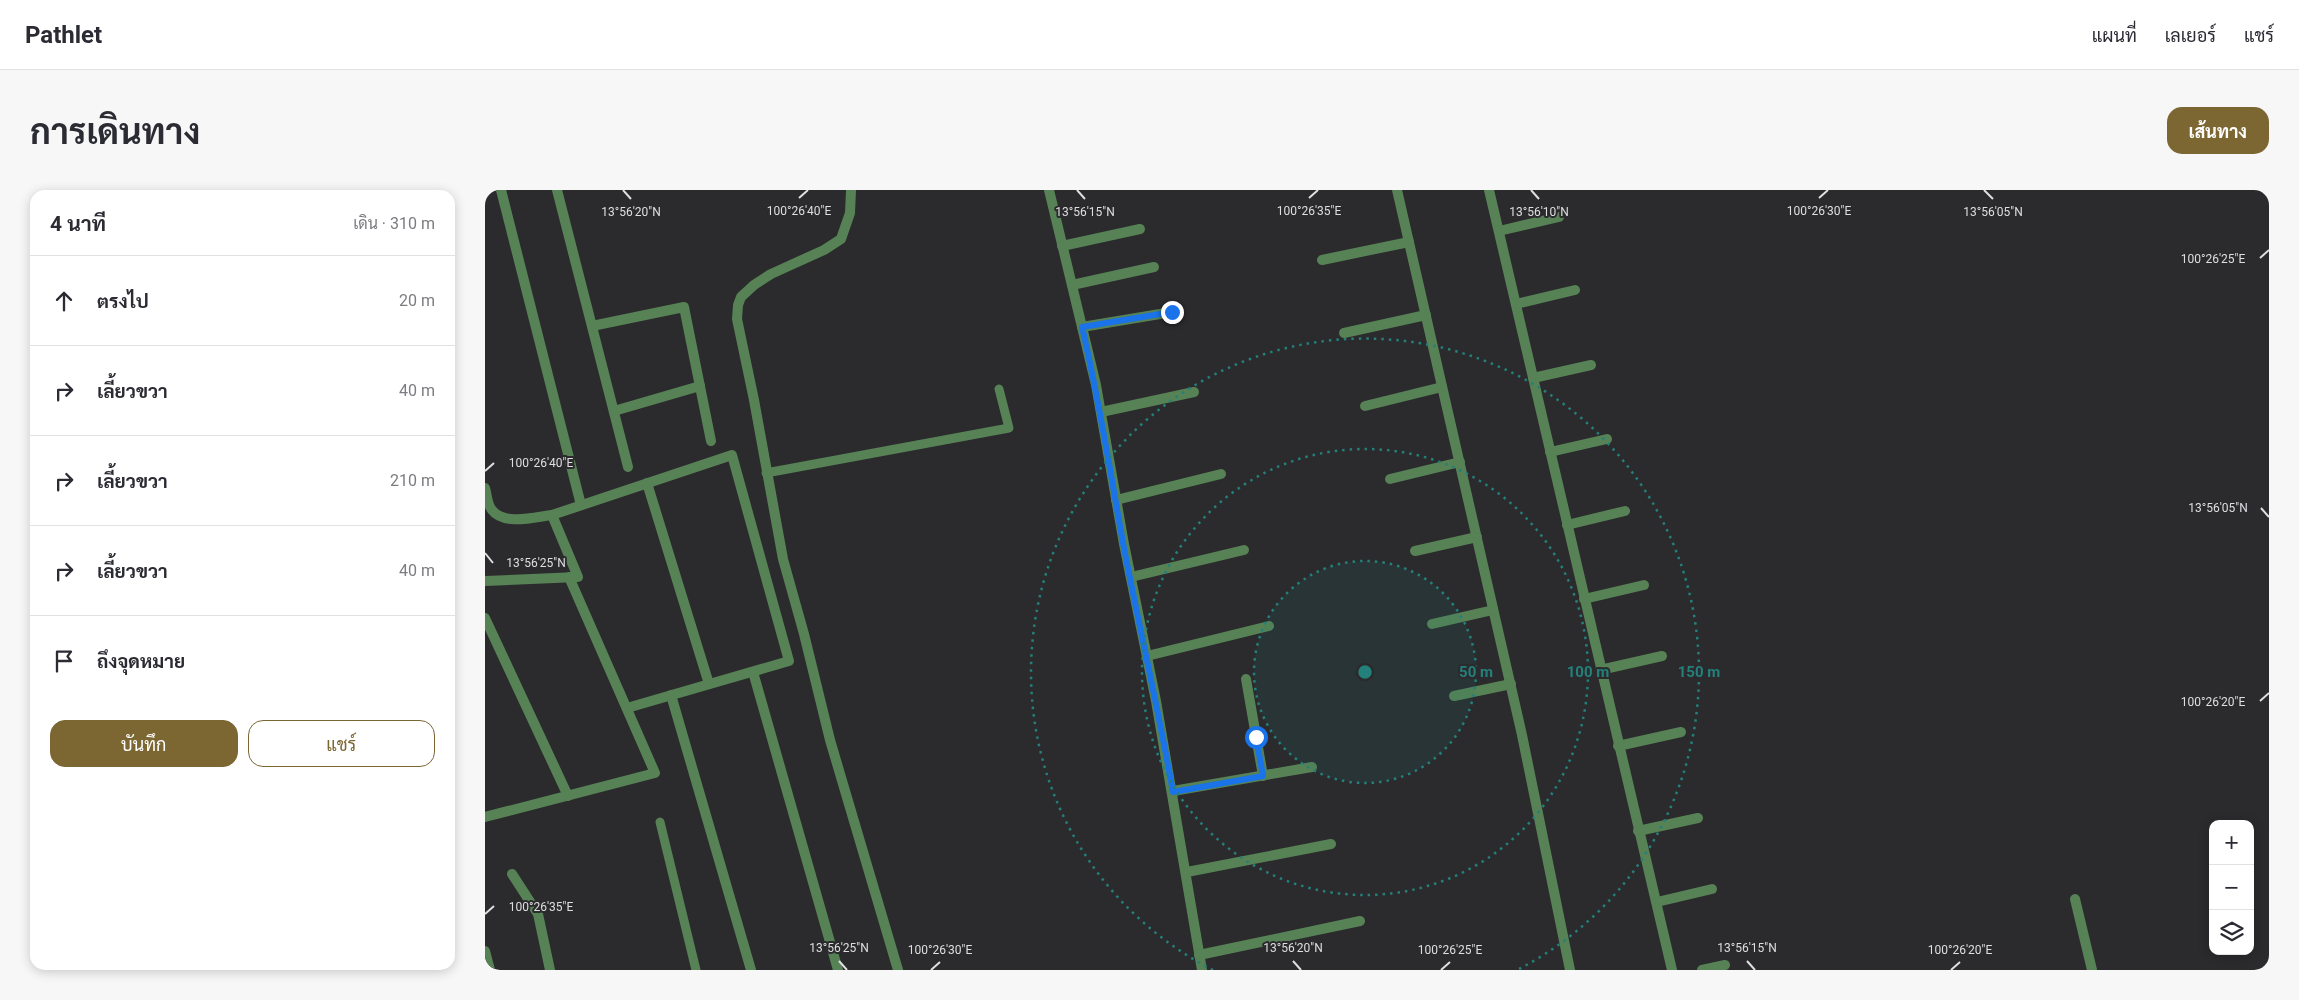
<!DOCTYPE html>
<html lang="th">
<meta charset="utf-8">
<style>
:root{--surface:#fff;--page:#f7f7f7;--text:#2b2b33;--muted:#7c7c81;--line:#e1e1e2;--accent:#7c6733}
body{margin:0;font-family:Roboto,Sarabun,sans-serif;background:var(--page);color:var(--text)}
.controls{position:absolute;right:15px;bottom:15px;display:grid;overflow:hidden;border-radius:10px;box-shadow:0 2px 12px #0003}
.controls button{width:45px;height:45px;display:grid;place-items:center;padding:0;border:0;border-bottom:1px solid var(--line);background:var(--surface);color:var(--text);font:25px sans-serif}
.stop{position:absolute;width:15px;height:15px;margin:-11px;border:4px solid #1a73e8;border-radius:50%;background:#fff}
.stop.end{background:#1a73e8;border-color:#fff;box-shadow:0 1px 5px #0008}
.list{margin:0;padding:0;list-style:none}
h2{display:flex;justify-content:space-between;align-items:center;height:65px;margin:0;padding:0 20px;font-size:21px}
h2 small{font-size:16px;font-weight:400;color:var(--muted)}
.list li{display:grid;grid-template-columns:32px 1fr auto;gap:15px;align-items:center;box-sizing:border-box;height:90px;padding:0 20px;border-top:1px solid var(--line)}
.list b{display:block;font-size:19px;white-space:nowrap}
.list em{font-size:16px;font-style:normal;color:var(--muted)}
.actions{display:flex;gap:10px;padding:15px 20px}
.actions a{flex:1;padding:11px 0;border:1px solid var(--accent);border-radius:15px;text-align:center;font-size:18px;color:var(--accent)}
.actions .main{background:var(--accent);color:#fff}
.icon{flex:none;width:28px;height:28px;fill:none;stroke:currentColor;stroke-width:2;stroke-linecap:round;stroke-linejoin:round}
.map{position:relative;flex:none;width:1784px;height:780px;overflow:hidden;border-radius:15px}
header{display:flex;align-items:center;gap:30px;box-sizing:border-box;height:70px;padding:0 25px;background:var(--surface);border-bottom:1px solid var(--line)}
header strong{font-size:24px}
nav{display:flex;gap:28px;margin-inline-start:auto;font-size:18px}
.intro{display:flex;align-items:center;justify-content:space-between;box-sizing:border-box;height:120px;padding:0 30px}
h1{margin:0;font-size:35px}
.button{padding:12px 22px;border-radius:15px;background:var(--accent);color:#fff;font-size:18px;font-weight:700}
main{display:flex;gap:30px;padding:0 30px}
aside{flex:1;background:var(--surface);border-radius:15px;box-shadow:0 2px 12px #0003}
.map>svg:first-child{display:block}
</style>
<header>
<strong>Pathlet</strong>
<nav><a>แผนที่</a><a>เลเยอร์</a><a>แชร์</a></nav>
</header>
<div class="intro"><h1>การเดินทาง</h1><a class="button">เส้นทาง</a></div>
<main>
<aside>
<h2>4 นาที<small>เดิน · 310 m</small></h2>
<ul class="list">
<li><svg class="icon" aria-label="ahead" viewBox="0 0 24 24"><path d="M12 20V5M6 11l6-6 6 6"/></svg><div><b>ตรงไป</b></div><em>20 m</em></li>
<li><svg class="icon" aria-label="right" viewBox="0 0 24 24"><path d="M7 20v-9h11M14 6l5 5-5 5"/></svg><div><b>เลี้ยวขวา</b></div><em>40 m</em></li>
<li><svg class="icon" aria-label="right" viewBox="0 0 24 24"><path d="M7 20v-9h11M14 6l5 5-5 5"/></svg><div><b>เลี้ยวขวา</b></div><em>210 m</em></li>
<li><svg class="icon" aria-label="right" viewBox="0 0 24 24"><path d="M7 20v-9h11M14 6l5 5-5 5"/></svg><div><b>เลี้ยวขวา</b></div><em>40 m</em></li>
<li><svg class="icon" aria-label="arrive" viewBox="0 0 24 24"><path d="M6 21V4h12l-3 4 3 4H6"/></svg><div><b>ถึงจุดหมาย</b></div></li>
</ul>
<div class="actions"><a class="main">บันทึก</a><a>แชร์</a></div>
</aside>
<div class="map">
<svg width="1784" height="780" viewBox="0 0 1784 780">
<rect width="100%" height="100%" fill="#2b2a2d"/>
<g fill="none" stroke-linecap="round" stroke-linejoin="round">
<g stroke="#568255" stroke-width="9">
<polyline points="281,283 524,238 514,199"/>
<polyline points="175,632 211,780"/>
</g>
<g stroke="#568255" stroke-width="10">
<polyline points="16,0 96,315"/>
<polyline points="72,0 143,277"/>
<polyline points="366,0 365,23 356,49 339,60 286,84 269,95 256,107 253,115 252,129 269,210 298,369 319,444 345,550 413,780"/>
<polyline points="564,0 611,195 639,354 671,511 717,780"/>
<polyline points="912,0 1037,545 1085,780"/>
<polyline points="1004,0 1187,780"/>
<polyline points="1014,41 1074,27"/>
<polyline points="577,56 655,39"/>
<polyline points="837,70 924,52"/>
<polyline points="587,95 669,77"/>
<polyline points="1031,114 1090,100"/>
<polyline points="107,136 199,117 226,251"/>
<polyline points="597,137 687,122"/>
<polyline points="859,143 941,125"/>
<polyline points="1048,188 1106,175"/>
<polyline points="880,216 957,197"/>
<polyline points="129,221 215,196"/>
<polyline points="616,222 709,202"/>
<polyline points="1065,262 1122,249"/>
<polyline points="905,289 975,272"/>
<polyline points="162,293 224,494"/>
<path d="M0,298c2,6 2,17 7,22 12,16 43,7 60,5l26,62 -93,4"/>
<polyline points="631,310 736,284"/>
<polyline points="67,325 247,265 304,471 142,518"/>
<polyline points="1082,335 1140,321"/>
<polyline points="930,361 992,347"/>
<polyline points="646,387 759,360"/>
<polyline points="1099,409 1159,395"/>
<polyline points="0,428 83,606"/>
<polyline points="947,434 1008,420"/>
<polyline points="662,466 784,436"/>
<polyline points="1115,480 1177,466"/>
<polyline points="268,482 353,780"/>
<polyline points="761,489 778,586"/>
<polyline points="186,505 266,780"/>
<polyline points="969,506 1026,494"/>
<polyline points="1133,556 1196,542"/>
<polyline points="688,601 827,577"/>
<polyline points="0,627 170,583 84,387"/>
<polyline points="1153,641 1213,628"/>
<polyline points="702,682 846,654"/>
<polyline points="27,684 53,724 65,780"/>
<polyline points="1590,709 1607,780"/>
<polyline points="1172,712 1227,699"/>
<polyline points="0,761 5,780"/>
<polyline points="714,765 875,731"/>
<polyline points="1217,780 1240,775"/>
</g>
</g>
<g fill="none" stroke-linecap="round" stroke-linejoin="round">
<path stroke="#1a73e8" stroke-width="6" d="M687,122l-90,15c17,72 28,144 41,216 16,83 35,165 50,249l90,-16 -7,-39"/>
</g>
<path fill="none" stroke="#dfdfe1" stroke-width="2" d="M138,0l8,9M592,0l8,9M1046,0l8,9M1499,0l9,9M314,8l9,-8M824,8l9,-8M1334,8l9,-8M1775,68l9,-8M0,281l9,-8M1776,318l8,9M0,363l8,10M1775,511l9,-8M0,724l9,-8M354,771l8,9M808,771l8,9M1262,771l8,9M446,780l9,-8M956,780l9,-8M1466,780l9,-8"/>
<circle cx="880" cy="482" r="111" fill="#24807a" fill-opacity=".12"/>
<g fill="none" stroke="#24807a" stroke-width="2.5" stroke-dasharray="2.5 5">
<circle cx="880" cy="482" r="111"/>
<circle cx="880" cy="482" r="223"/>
<path d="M728 780A334 334 0 1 1 1032 780"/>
</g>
<g font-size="12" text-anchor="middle" fill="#dfdfe1" stroke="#2b2a2d" stroke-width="4" stroke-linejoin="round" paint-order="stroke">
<text x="314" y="25">100°26'40"E</text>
<text x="824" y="25">100°26'35"E</text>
<text x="1334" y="25">100°26'30"E</text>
<text x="1508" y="26">13°56'05"N</text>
<text x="146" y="26">13°56'20"N</text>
<text x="600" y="26">13°56'15"N</text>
<text x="1054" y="26">13°56'10"N</text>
<text x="1728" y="73">100°26'25"E</text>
<text x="56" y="277">100°26'40"E</text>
<text x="1733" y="322">13°56'05"N</text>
<text x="51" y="377">13°56'25"N</text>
<text x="1728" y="516">100°26'20"E</text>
<text x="56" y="721">100°26'35"E</text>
<text x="354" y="762">13°56'25"N</text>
<text x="808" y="762">13°56'20"N</text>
<text x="1262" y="762">13°56'15"N</text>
<text x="455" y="764">100°26'30"E</text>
<text x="965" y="764">100°26'25"E</text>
<text x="1475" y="764">100°26'20"E</text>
</g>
<circle cx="880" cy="482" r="8" fill="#24807a" stroke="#2b2a2d" stroke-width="2.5"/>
<g font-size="15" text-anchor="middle" font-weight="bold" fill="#24807a" stroke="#2b2a2d" stroke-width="4" stroke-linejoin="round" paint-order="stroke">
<text x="991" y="487">50 m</text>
<text x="1103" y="487">100 m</text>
<text x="1214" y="487">150 m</text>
</g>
</svg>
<div class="controls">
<button>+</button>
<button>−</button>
<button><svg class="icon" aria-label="layers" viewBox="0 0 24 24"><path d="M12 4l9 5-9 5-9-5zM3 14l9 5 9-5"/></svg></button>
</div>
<div class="stop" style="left:771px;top:547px"></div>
<div class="stop end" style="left:687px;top:122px"></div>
</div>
</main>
